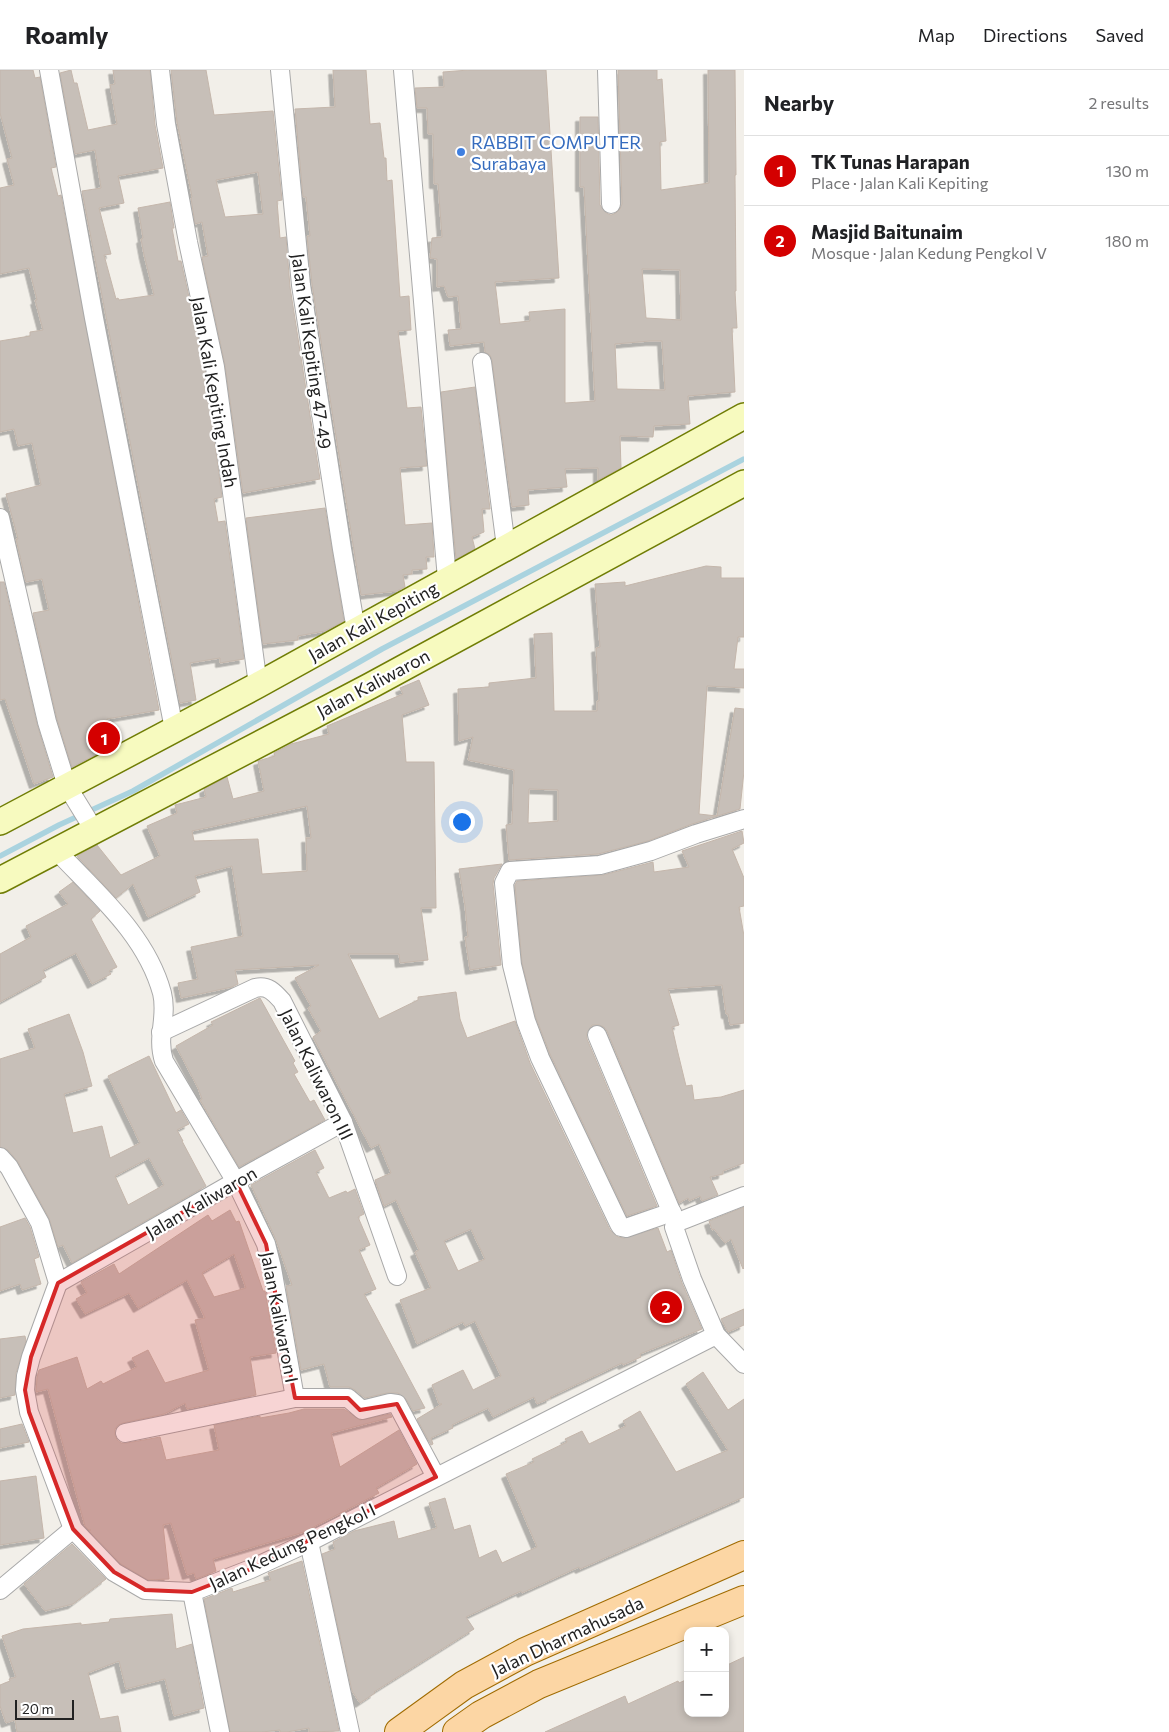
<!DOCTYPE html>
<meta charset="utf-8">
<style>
:root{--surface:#fff;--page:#f2f2f2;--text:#202124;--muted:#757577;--line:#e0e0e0;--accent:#d40000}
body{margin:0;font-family:Commissioner,sans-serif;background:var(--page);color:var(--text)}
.controls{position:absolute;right:15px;bottom:15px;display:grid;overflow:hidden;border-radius:10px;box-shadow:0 2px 8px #0003}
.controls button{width:45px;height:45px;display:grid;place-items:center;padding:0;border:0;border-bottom:1px solid var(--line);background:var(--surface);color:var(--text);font:25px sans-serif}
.scale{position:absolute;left:15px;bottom:12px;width:59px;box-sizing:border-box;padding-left:5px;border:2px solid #222;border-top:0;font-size:14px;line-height:18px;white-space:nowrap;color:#222;-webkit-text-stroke:4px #fff;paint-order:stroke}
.you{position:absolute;left:461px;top:751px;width:18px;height:18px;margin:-12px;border:4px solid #fff;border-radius:50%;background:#1a73e8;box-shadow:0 0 0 8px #1a73e833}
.badge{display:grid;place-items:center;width:32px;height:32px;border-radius:50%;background:var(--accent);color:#fff;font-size:16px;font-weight:700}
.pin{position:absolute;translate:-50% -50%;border:2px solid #fff;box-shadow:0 1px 5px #0006}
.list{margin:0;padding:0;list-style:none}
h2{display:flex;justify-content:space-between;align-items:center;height:65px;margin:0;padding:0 20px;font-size:21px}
h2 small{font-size:16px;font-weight:400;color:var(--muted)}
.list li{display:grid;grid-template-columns:32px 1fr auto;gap:15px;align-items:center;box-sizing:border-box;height:70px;padding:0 20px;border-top:1px solid var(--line)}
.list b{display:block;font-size:19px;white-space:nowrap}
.list p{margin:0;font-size:16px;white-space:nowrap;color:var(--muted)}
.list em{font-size:16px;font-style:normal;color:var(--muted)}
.map{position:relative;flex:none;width:744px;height:1662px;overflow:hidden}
header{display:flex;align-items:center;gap:30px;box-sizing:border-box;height:70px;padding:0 25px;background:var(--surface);border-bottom:1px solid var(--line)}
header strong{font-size:24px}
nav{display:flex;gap:28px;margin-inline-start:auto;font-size:18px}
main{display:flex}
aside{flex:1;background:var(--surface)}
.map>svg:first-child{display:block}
</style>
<header>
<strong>Roamly</strong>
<nav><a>Map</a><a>Directions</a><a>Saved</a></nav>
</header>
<main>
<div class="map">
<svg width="744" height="1662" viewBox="0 0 744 1662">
<defs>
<filter id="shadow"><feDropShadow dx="-4.5" dy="4.5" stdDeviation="0" flood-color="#0004"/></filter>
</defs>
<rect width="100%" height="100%" fill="#f2efe9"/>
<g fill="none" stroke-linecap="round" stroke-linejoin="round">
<polyline stroke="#aad3df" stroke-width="5.5" points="0,786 59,755 133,721 382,579 744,389"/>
</g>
<g fill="#c7bfb8" stroke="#c4b6ab" fill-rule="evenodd" filter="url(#shadow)">
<polygon points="0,0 33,0 35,8 40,7 56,97 51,98 58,126 61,125 159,640 107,649 113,676 72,697 57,649 33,543 49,540 42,509 26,512 16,469 18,469 6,424 41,415 32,373 18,376 14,359 0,362 0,271 30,266 30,262 43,260 35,230 37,230 29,198 0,204 0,118 14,115 7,89 12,88 0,43"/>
<polygon points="71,0 74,13 77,13 88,60 117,54 110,15 115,14 113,0 150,0 155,55 163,98 118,106 124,133 99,138 111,184 104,185 116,229 118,228 119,230 154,225 144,185 141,169 143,168 138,138 170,132 174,158 172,158 178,191 181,191 205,299 222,427 214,429 218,452 225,451 244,589 220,593 220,588 190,593 196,630 180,633 82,121 101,118 95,80 75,84 60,3"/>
<path d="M171,0h35l8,45 59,-4 9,89 -5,1 3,37 6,-1 4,50 30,192 -77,14 -18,-128 -23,-108 6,-1 -6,-34 -7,2 -4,-26 1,-1 -15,-75zM258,102l5,42 -38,3 -9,-37z"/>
<polygon points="333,0 366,0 370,54 380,53 384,88 386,88 387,111 392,110 400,227 409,226 411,260 398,261 407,338 421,337 427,396 400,398 405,455 432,453 434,487 426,487 427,499 412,500 412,504 403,505 405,517 397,521 361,525 312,214 307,166 310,166 306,127 303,127 295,39 335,37"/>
<path d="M469,0h77l13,208 -64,4 5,42 30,-3 -1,-9 36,-3v94l30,-2 -11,-214h-4v-70h18l2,88 6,8 5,2 5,-2 4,-4 2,-5 -4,-134h39v10l5,-1 4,62 -6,1 1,48 48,-7 -1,-113h27l1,105h-1l1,116h-1l2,37h-5l3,64 -47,4 2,28 -36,2 -1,11 -33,-1 1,32 -23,12v-12l-33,1 2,18 -39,3 1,15 -17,2 -20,-147 -2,-5 -5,-3 -1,-10 -34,4 -2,-16 13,-1 -3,-33 -10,1 -4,-11 -7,1v-28l-7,-1 2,-20 10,-1 -4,-53h-4l-1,-50h-5l-1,-26h-10l-2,-20 29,-1 -1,-15zM642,199l38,1 1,50 -35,-2zM650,271h12l3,49 -48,-1 -2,-45z"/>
<polygon points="475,317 490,439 482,439 484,462 472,467 475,479 456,489 441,322"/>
<polygon points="325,438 344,551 325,561 298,566 298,570 263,574 246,448"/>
<path d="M706,496l15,1v11h23v59h-6l-4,32h10v19l-37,-2 -8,128 18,2 18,-108 9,1v62l-4,38 -48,15 -44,17 -50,13 -89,6 -3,-35 6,-1 2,-54 -46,-10 5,-23 -14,4 -1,-52 31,-2v-4l47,-5 -2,-44 18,-1 2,78h43v-10h2l-3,-53 4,-1 -5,-63 30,-2v4zM529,719l29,1v31l-30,2z"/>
<polygon points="0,512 4,512 37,654 53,707 34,714 5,629 0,630"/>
<path d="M419,610l10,25 -27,10 4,47h28l2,146h-15l7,52 -28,3 -1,-9h-51l31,65 39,-19v-3l38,-5 4,27 7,19 48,-17 15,42 80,167 8,7 6,1 34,-10 9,24 4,-2 11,33 20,46 -62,25 1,3 -18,8 -1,-2 -72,34 1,1 -14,6 -3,-7 -41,20 -5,-9 -36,17 1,3 -22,10 2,6 -2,1 -14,-26 25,-15h-3l-7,-19 31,-15 10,20 28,-14 -26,-55 -10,5 -2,-4 -46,22 -17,-44 31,-12 -16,-36 4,-2 -23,-50 -12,6 -9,-26 16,-7 -12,-29 -8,4 -58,-111 8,-6 -13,-23 3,-2 -16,-28 24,-13 -84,5 3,14 -6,3 -51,11 -3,-15 20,-4 -7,-32 52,-11 -11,-70 -37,10 5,16 -52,25 -15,-33 -17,14 -39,-42 20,-11 24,30 39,-19 -13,-30 30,-13 -2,-8 31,-8 -2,-8 23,-12 6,22 31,-8 -6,-30 17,-5 -1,-3 17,-9 38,-10 -2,-8 76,-32 -3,-6zM307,736l4,32h-5l1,33 -45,3 -4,-35 -64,2 -2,-10zM471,1159l14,30 -27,12 -14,-30z"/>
<polygon points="742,761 744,773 732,779 744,808 744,836 739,837 744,866 744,953 730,955 728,944 726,944 722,915 668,919 679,955 672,957 677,979 686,1016 692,1015 694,1030 721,1027 744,1020 744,1093 723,1101 723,1104 710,1107 718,1125 702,1131 700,1126 689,1131 688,1128 679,1133 607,961 604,957 599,955 592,955 587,963 587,969 657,1136 627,1146 550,984 536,948 522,893 515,815 517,811 603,805 653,792 654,802 689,797 682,781"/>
<polygon points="502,794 494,808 493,814 501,895 470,900 465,867 468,867 465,836 459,799"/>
<polygon points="73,812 100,841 91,849 117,897 109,901 111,904 92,914 76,883 43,900 46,907 0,932 0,884 31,867 26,856 68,834 59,822"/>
<polygon points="260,928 295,991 293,993 298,1002 294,1004 310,1032 314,1030 325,1050 239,1097 200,1030 202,1029 198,1018 176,976 213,955 211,952"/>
<path d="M69,944l14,38 9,34 -28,8 9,39 29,-7 8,32 30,-15 -32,-67 41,-20 27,57 5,-3 8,14 -12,6 6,11h-1l24,45 -134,77 -9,-18 -5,2 -9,-29 -31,-56 -10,-12 -8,-3v-88l35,-11 -7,-19zM149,1088l15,27 -36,20 -13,-29z"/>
<polygon points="315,1080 324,1098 316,1102 329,1128 346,1121 347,1123 355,1119 364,1144 358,1147 370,1175 359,1180 376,1219 364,1224 425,1338 413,1341 406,1329 398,1323 387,1323 365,1328 355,1320 349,1317 330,1317 324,1294 301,1300 286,1216 292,1215 276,1170 251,1115"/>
<polygon points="744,1137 744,1198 743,1199 731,1169 725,1173 714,1159 712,1160 709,1151"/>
<path d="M230,1140l6,12 3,-1 24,70h2l11,62 -26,4 6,38 -69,14 -2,-6 -21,11 -41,9 -5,2 -3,4v6l2,5 4,3h6l33,-6 6,23 53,-10 -5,-25 46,-9v2l29,-5 15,-4h40l16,11 30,-6 2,3 -61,16 9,34 59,-37 18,34 -41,24 3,5 -75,39 -91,27 3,12 -20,8 -2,-6 -7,2 -16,-52 -8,2 6,54 -21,1 -27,-16 -32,-33 2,-1h-2l-4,-4 -37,-137 -12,3 1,-14 2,-8 38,-13 10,32 14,-8 2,3 34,-17 -5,-9 16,-8 17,33 44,-13 -14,-50 10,-2 -18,-38 -49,28 -9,-15 -44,21 -9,-15 11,-6 -6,-11 33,-18 5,10 89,-59 4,6zM234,1184l12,34 -32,9 -12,-24z"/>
<polygon points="25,1148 30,1157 39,1187 34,1189 41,1214 22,1220 20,1214 0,1221 0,1157"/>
<polygon points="744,1239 744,1255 728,1262 721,1249"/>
<polygon points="25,1266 26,1271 16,1303 15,1325 0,1328 0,1269"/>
<polygon points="703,1302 728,1340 744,1329 744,1427 580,1499 579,1497 522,1523 521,1521 466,1547 474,1559 374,1622 375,1623 360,1633 352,1621 322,1484 335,1479 333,1472 354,1461 394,1451 398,1469 437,1458 429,1433 445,1428 454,1460 470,1455 479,1488 496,1480 502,1493 537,1477 506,1404 534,1392 532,1389 567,1372 565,1369 582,1361 589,1374 626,1356 623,1351 640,1341 676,1402 728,1380 686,1314"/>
<polygon points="22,1354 29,1372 0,1378 0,1359"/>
<polygon points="36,1406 44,1468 0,1475 0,1411"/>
<polygon points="72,1474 106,1509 73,1534 45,1541 24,1514"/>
<polygon points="302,1491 339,1661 309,1662 309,1658 287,1662 280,1662 280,1660 262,1662 230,1662 204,1529 232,1518 233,1522 271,1510 268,1503"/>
<polygon points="172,1544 176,1579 192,1574 204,1638 174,1646 165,1609 126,1619 119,1591 88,1603 100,1649 118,1646 121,1662 17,1662 15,1650 6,1653 0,1636 0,1615 10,1611 9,1609 16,1607 2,1566 23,1559 81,1553 81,1555 109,1552 110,1549"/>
<polygon points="744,1587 744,1662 545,1662 625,1626 628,1634 678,1611 679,1613 688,1609 688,1643 725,1643 725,1596"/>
</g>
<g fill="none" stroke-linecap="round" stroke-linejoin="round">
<defs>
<g id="minor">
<polyline points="49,0 94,248 174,659"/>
<polyline points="160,0 166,54 188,172 215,297 258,615"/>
<polyline points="280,0 301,215 342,479 356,560"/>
<polyline points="403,0 447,509"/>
<polyline points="607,0 611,134"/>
<polyline points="482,292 506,477"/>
<polyline points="0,448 47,652 67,716 94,760"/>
<path d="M56,780c40,43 90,84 106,143 6,24 -6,43 2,68l72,121 30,62 6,24 23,130"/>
<path d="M161,962l94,-44c13,-3 19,4 27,13l61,121 54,154"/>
<polyline points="597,965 676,1153"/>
<polyline points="0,1087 9,1097 40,1153 58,1213 31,1287 26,1306 25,1320 29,1342 73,1459 114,1502 145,1520 192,1522 251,1499 309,1472 716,1265"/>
<polyline points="744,1126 678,1152 674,1157 692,1209 716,1265 744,1294"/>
<polyline points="672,1142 626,1158 621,1157 619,1154 540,988 526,951 512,895 504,813 510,801 600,795 651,781 696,764 744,749"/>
<polyline points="58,1213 254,1101 343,1052"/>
<polyline points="125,1363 295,1328 348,1328 362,1340 390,1333 397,1334 436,1407"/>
<polyline points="309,1472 350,1662"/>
<polyline points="0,1520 73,1459"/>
<polyline points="192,1522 220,1662"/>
</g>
<g id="secondary">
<polyline points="0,752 258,615 744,346"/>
<polyline points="0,810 370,616 744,413"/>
</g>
<g id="primary">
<polyline points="399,1662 464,1615 525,1582 744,1485"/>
<polyline points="457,1662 481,1645 539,1614 744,1530"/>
</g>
</defs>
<use href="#minor" stroke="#a9a9a9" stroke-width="20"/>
<use href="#secondary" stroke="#707d05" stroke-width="28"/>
<use href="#primary" stroke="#a06b00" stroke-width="30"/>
<use href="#minor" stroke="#fff" stroke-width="18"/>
<use href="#secondary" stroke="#f7fabf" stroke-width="25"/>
<use href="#primary" stroke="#fcd6a4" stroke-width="28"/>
</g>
<path fill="#d62828" fill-opacity="0.2" stroke="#d62828" stroke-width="4" stroke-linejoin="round" d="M236,1112l30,62 29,154h53l12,12 37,-6 39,73 -185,92 -59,23 -47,-2 -31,-18 -41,-43 -44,-117 -4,-22 6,-33 27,-74z"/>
<circle fill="#3f7fe0" stroke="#fff" stroke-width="2" cx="461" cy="82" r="5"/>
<g text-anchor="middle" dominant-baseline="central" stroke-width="4.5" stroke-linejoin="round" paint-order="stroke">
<g font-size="18" fill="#366cbe" stroke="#fff" text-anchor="start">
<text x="471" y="72">RABBIT COMPUTER<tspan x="471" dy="21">Surabaya</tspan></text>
</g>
<g font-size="18" fill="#222" stroke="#fff">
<text transform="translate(312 281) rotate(82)">Jalan Kali Kepiting 47-49</text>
<text transform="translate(215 322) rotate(80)">Jalan Kali Kepiting Indah</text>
<text transform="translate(373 551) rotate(-29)">Jalan Kali Kepiting</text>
<text transform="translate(373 613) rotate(-28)">Jalan Kaliwaron</text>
<text transform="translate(317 1004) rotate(64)">Jalan Kaliwaron III</text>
<text transform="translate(201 1132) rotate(-30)">Jalan Kaliwaron</text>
<text transform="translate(280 1247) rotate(79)">Jalan Kaliwaron I</text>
<text transform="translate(292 1476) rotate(-25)">Jalan Kedung Pengkol I</text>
<text transform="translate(567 1566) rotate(-25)">Jalan Dharmahusada</text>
</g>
</g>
</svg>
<div class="controls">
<button>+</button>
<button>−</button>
</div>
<div class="scale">20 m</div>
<div class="you"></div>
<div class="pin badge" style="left:104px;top:668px">1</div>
<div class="pin badge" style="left:666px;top:1237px">2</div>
</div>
<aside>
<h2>Nearby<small>2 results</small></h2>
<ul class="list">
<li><span class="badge">1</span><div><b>TK Tunas Harapan</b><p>Place · Jalan Kali Kepiting</p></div><em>130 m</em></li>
<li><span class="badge">2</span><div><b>Masjid Baitunaim</b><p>Mosque · Jalan Kedung Pengkol V</p></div><em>180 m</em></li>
</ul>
</aside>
</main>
